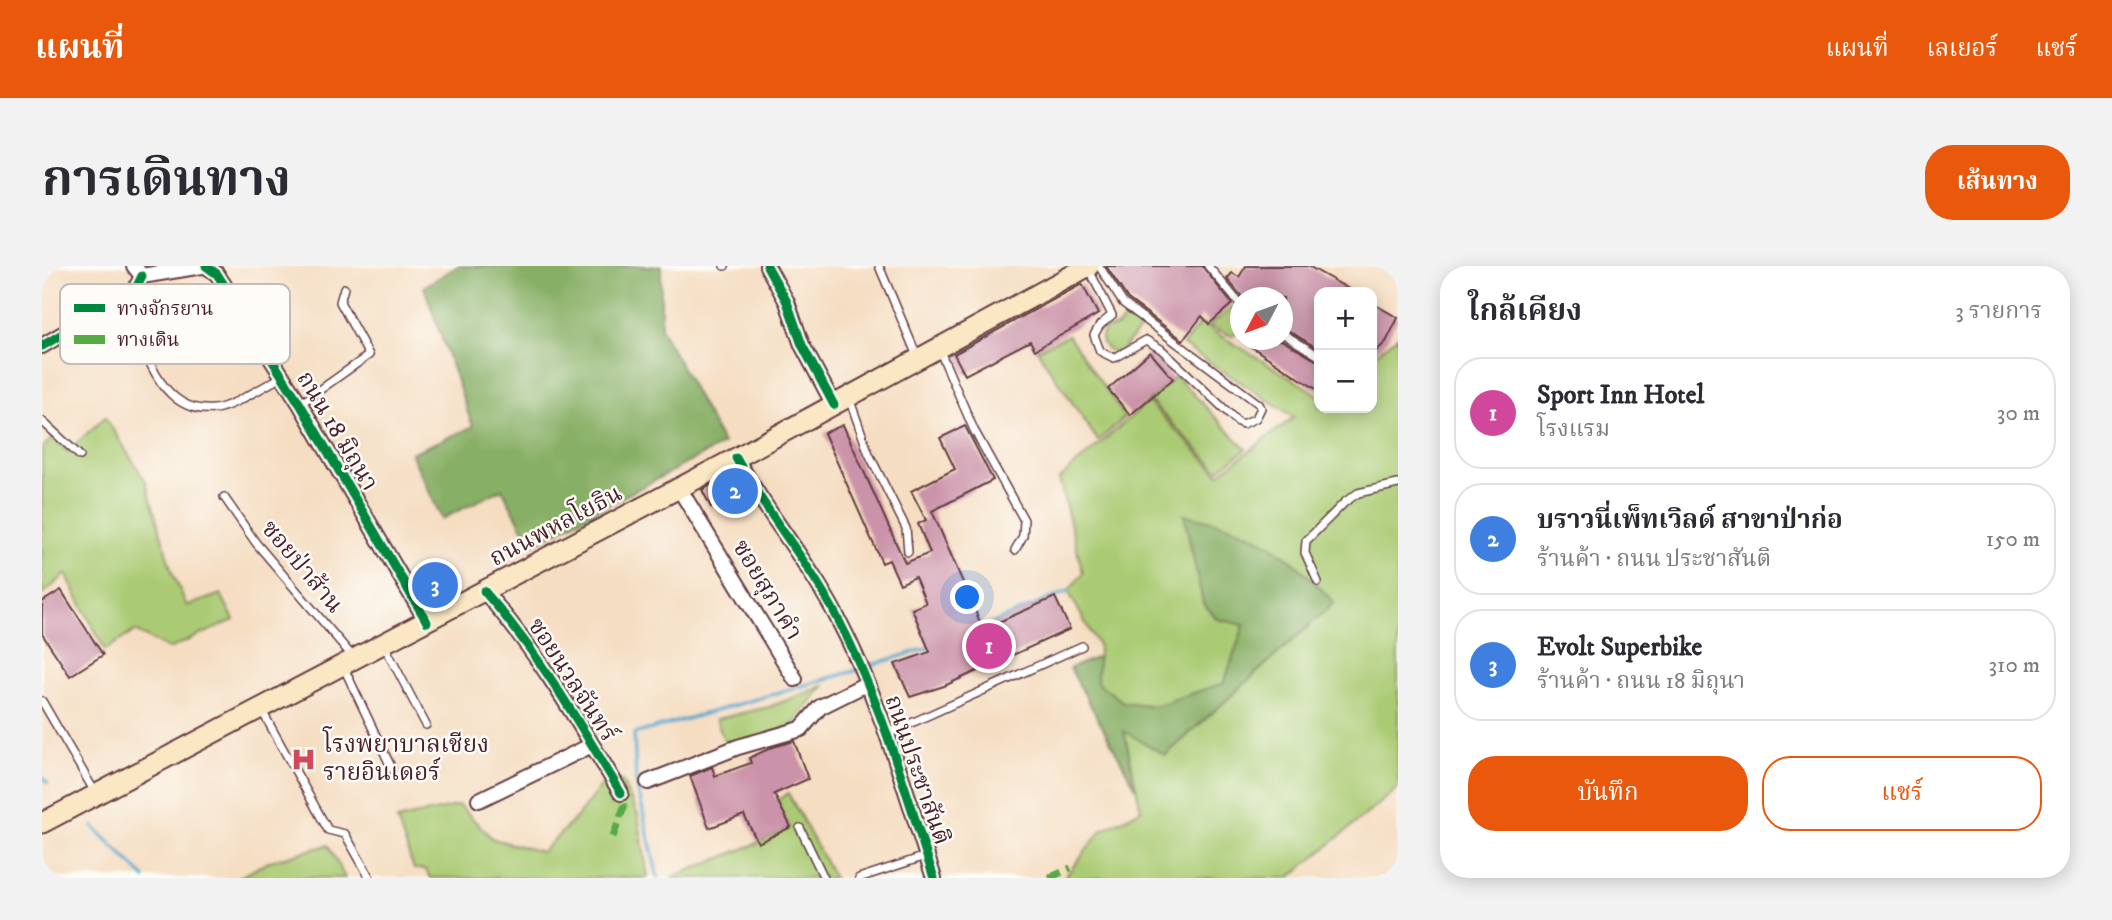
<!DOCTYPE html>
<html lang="th">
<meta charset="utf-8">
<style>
:root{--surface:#fff;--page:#f2f2f3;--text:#2b2b33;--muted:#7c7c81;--line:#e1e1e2;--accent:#ea580c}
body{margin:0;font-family:"IM FELL DW Pica","Noto Serif Thai",serif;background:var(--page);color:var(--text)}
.controls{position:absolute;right:21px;top:21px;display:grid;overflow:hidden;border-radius:14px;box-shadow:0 4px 18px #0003}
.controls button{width:63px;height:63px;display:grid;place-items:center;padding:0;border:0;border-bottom:2px solid var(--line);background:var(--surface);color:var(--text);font:35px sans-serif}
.compass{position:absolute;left:1188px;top:21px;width:63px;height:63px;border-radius:50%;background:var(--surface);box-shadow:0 4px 18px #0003;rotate:229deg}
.you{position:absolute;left:926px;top:332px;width:24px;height:24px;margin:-18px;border:5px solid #fff;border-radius:50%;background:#1a73e8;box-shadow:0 0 0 10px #1a73e833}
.badge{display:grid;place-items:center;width:46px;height:46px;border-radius:50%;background:var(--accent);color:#fff;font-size:23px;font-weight:700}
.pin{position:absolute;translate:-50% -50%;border:4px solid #fff;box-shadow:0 2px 7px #0006}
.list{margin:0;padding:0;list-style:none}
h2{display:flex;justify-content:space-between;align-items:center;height:91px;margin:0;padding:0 28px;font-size:30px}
h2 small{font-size:23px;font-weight:400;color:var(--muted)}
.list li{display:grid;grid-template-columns:46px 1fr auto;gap:21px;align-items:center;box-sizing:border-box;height:112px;margin:0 14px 14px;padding:0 14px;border:2px solid var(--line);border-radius:28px}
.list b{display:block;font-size:26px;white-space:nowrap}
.list p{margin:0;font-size:23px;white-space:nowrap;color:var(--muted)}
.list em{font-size:23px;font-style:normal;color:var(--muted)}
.actions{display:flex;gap:14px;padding:21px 28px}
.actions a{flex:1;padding:16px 0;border:2px solid var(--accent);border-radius:28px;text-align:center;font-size:24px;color:var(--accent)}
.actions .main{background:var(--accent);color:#fff}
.map{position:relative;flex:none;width:1356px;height:612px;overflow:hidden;border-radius:28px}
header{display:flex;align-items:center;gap:42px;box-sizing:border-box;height:98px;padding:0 35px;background:var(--accent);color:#fff}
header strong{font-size:33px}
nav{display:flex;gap:38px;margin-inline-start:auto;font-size:24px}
.intro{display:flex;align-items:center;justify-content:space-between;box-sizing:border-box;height:168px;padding:0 42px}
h1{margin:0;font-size:49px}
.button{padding:18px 32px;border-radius:28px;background:var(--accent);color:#fff;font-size:24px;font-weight:700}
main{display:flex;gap:42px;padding:0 42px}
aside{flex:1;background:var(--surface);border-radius:28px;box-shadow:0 4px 18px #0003}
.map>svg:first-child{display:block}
</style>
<header>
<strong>แผนที่</strong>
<nav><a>แผนที่</a><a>เลเยอร์</a><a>แชร์</a></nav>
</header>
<div class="intro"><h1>การเดินทาง</h1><a class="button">เส้นทาง</a></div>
<main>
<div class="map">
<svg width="1356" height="612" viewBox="0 0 1356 612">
<rect width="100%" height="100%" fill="#fdfcf7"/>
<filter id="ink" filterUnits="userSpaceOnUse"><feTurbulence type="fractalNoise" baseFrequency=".0143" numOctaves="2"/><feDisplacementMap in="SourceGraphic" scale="14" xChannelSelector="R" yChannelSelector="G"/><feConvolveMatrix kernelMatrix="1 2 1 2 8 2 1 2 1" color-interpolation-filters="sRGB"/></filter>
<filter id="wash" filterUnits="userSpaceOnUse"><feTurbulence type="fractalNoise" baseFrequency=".00686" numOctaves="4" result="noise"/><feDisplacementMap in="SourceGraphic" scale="28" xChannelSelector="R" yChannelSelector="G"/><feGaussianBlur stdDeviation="1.57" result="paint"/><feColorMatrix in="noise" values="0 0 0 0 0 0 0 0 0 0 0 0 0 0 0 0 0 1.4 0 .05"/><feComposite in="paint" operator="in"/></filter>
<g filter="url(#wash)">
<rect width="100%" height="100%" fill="#f5ddc1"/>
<g fill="#aacb73" stroke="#7a754f" stroke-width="2">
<polygon points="1195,38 1198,42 1198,63 1190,70 1167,60"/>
<path d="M1085,51l13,12c-9,8 -13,17 -22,24 -10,-1 -17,-8 -16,-18l4,-6 11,-2z"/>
<polygon points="1158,57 1277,129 1277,142 1330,142 1330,91 1356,70 1356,522 1247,612 1022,612 1060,564 1099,544 1082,464 1124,489 1292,337 1142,249 1149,282 1175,352 1202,359 1182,417 1113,440 1081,436 1054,416 1057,381 1026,325 1041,307 1017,213 1106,136 1177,208 1252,151 1141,79"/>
<polygon points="1026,69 1083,151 1056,175 995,84"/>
<polygon points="1134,110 1204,183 1176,204 1107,134"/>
<polygon points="63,151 104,216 130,306 145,340 179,328 192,354 127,383 93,365 63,384 24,308 0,329 0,182 11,172 25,186"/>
<polygon points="782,420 749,461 684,480 674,453 727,441"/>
<polygon points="563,515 580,515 596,549 606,612 389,612 383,603 372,603 355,554 417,539 451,573 500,586 534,552"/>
<polygon points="746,527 792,612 628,612 716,577 748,561 735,535"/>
<polygon points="286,579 303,612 196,612 228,595"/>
</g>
<g fill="#87af65" stroke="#686748" stroke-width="2">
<polygon points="416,0 619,0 619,63 681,178 490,279 460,223 400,253 369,187 431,161 382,21"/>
<path d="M1142,249c74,14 100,33 150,88l-169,152 -41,-24 12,57 -66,-120 28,-11 -1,25 26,20 32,4 69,-23 20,-58 -27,-6 -14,-16z"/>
</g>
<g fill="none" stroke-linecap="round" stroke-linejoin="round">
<g stroke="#52a5cd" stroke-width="3.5">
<polyline points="939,362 1026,325"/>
<polyline points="823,401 889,381"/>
<polyline points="0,511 6,517"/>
<polyline points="51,560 103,612"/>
<polyline points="616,612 594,515 592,468 816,404"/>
</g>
</g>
<g id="blocks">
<g fill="#cb93a9">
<polygon points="1064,0 1160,0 1190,38 1167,58 1160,50 1141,74 1086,33"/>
<polygon points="1204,0 1266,0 1312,26 1277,26 1277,83 1241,61 1241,32 1201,32 1185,13 1190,7 1197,11"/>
<polygon points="1040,18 1056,48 993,84 988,75 923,109 912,88"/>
<polygon points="1330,37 1356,52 1344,76 1330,89"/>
<polygon points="1199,74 1239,74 1277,96 1277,125"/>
<polygon points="1108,86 1131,113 1088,149 1066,123"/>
<polygon points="801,159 863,297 888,287 876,258 884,254 869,225 913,203 898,172 923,160 951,214 890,245 941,363 1013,331 1028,363 902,420 868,431 853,398 888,386 870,343 884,337 873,311 858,318 847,294 840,297 782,167"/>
<polygon points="692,207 711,239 692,249 683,233 669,241 660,224"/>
<polygon points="19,324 61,389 28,410 0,368 0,336"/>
<polygon points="752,475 766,513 732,528 749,561 716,577 702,549 667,562 648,510 670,501 673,510 709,497 707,492 731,481"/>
</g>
</g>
</g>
<g filter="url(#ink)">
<use href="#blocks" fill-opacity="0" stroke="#643c42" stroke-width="2"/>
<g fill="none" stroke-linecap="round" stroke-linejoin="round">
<defs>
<g id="service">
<polyline points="682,0 683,0"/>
<polyline points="837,0 875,90"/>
<polyline points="1166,0 1198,38"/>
<polyline points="1046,2 1070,49 1058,59 1052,69 1058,85 1072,92 1104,74 1119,83 1196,156 1201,158 1214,152 1219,142 1217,138 1081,37 1057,0"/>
<path d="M89,33c8,42 27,116 83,110 17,-1 51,-24 68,-32"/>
<polyline points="1240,67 1277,90"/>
<polyline points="897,83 932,164 982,254 981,270 973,284"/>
<polyline points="807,132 827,188 864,262 866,286"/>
<polyline points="258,138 327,89 298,36 302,22"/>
<polyline points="0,155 38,190"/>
<polyline points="182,231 214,277 311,391"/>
<polyline points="1276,316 1263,287 1264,275 1303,236 1316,227 1356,218"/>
<polyline points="342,379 384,459"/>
<polyline points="301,400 350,503"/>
<polyline points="0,435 54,528"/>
<polyline points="219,443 286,564 303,568 328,612"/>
<polyline points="845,468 1040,380"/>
<polyline points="758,562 782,612"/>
<polyline points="817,612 884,590"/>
</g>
<g id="minor">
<polyline points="92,0 100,10 160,0"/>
<polyline points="164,0 175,8 258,138 385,356"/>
<polyline points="725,0 745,36 760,79 792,139"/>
<polyline points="0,80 61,44 89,32 100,10"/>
<path d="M694,192c30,55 72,103 101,159 43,82 68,173 97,261"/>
<polyline points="637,222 753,413"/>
<path d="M442,325c55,62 95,132 137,202"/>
<polyline points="606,516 696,481 759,463 778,441 824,418"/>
<polyline points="437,534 550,479"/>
</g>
<polyline id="secondary" points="0,557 694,192 1047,0"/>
</defs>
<use href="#service" stroke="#643c42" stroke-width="10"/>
<use href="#minor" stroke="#643c42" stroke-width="18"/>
<use href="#secondary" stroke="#643c42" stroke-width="23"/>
<use href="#service" stroke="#fff" stroke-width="7"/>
<use href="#minor" stroke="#fff" stroke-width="14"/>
<use href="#secondary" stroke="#fae7c3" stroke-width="19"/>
<g stroke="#57aa44" stroke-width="7" stroke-dasharray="14 7" stroke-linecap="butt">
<polyline points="571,571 582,541 579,527"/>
<polyline points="1007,612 1029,602"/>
</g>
<defs>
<g id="cycleway">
<polyline points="164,0 175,8 258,138 385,356"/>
<polyline points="725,0 745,36 760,79 792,139"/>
<polyline points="0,80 61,44 89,32 100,10"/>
<path d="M694,192c30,55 72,103 101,159 43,82 68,173 97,261"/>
<path d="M442,325c55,62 95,132 137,202"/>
</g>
</defs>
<use href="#cycleway" stroke="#fdfcf7" stroke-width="13"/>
<use href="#cycleway" stroke="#00873e" stroke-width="9"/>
</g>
</g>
<defs>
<symbol id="hospital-bare" viewBox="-9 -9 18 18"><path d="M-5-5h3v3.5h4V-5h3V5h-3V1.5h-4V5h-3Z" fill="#d1495b" stroke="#fdfcf7" stroke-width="2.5" paint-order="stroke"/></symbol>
</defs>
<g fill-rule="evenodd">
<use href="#hospital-bare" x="244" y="476" width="35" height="35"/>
</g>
<g text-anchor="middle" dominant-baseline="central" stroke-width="5" stroke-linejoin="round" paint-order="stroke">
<g font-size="24" fill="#4a1f2b" stroke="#fdfcf7">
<text transform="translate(295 165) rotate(59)">ถนน 18 มิถุนา</text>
<text transform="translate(514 260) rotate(-28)">ถนนพหลโยธิน</text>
<text transform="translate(260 301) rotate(50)">ซอยป่าส้าน</text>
<text transform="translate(725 324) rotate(59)">ซอยสุภาคำ</text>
<text transform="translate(530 414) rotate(57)">ซอยนวลจันทร์</text>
<text transform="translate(875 504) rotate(71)">ถนนประชาสันติ</text>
</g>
<g font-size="24" fill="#4a1f2b" stroke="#fdfcf7" text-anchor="start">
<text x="281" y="479">โรงพยาบาลเชียง<tspan x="281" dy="28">รายอินเดอร์</tspan></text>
</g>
</g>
<rect x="18" y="18" width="230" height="80" rx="10" fill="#fdfcf7" stroke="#c7baba" stroke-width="2"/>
<rect x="32" y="38" width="31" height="8" fill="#00873e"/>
<rect x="32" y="69" width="31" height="9" fill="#57aa44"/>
<g font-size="19" fill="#4a1f2b">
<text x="75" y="49">ทางจักรยาน</text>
<text x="75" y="80">ทางเดิน</text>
</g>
</svg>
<div class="controls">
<button>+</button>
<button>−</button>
</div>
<svg class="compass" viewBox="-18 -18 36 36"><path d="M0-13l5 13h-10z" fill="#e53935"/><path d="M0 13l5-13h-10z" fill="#7c7c81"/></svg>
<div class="you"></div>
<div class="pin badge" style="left:947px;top:380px;background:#d1479c">1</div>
<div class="pin badge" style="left:693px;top:225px;background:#3f7fe0">2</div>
<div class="pin badge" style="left:393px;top:319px;background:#3f7fe0">3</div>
</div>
<aside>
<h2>ใกล้เคียง<small>3 รายการ</small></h2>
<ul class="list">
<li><span class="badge" style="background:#d1479c">1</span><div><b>Sport Inn Hotel</b><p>โรงแรม</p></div><em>30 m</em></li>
<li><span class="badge" style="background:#3f7fe0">2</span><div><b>บราวนี่เพ็ทเวิลด์ สาขาป่าก่อ</b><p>ร้านค้า · ถนน ประชาสันติ</p></div><em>150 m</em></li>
<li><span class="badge" style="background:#3f7fe0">3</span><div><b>Evolt Superbike</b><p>ร้านค้า · ถนน 18 มิถุนา</p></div><em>310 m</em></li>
</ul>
<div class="actions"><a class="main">บันทึก</a><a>แชร์</a></div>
</aside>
</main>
